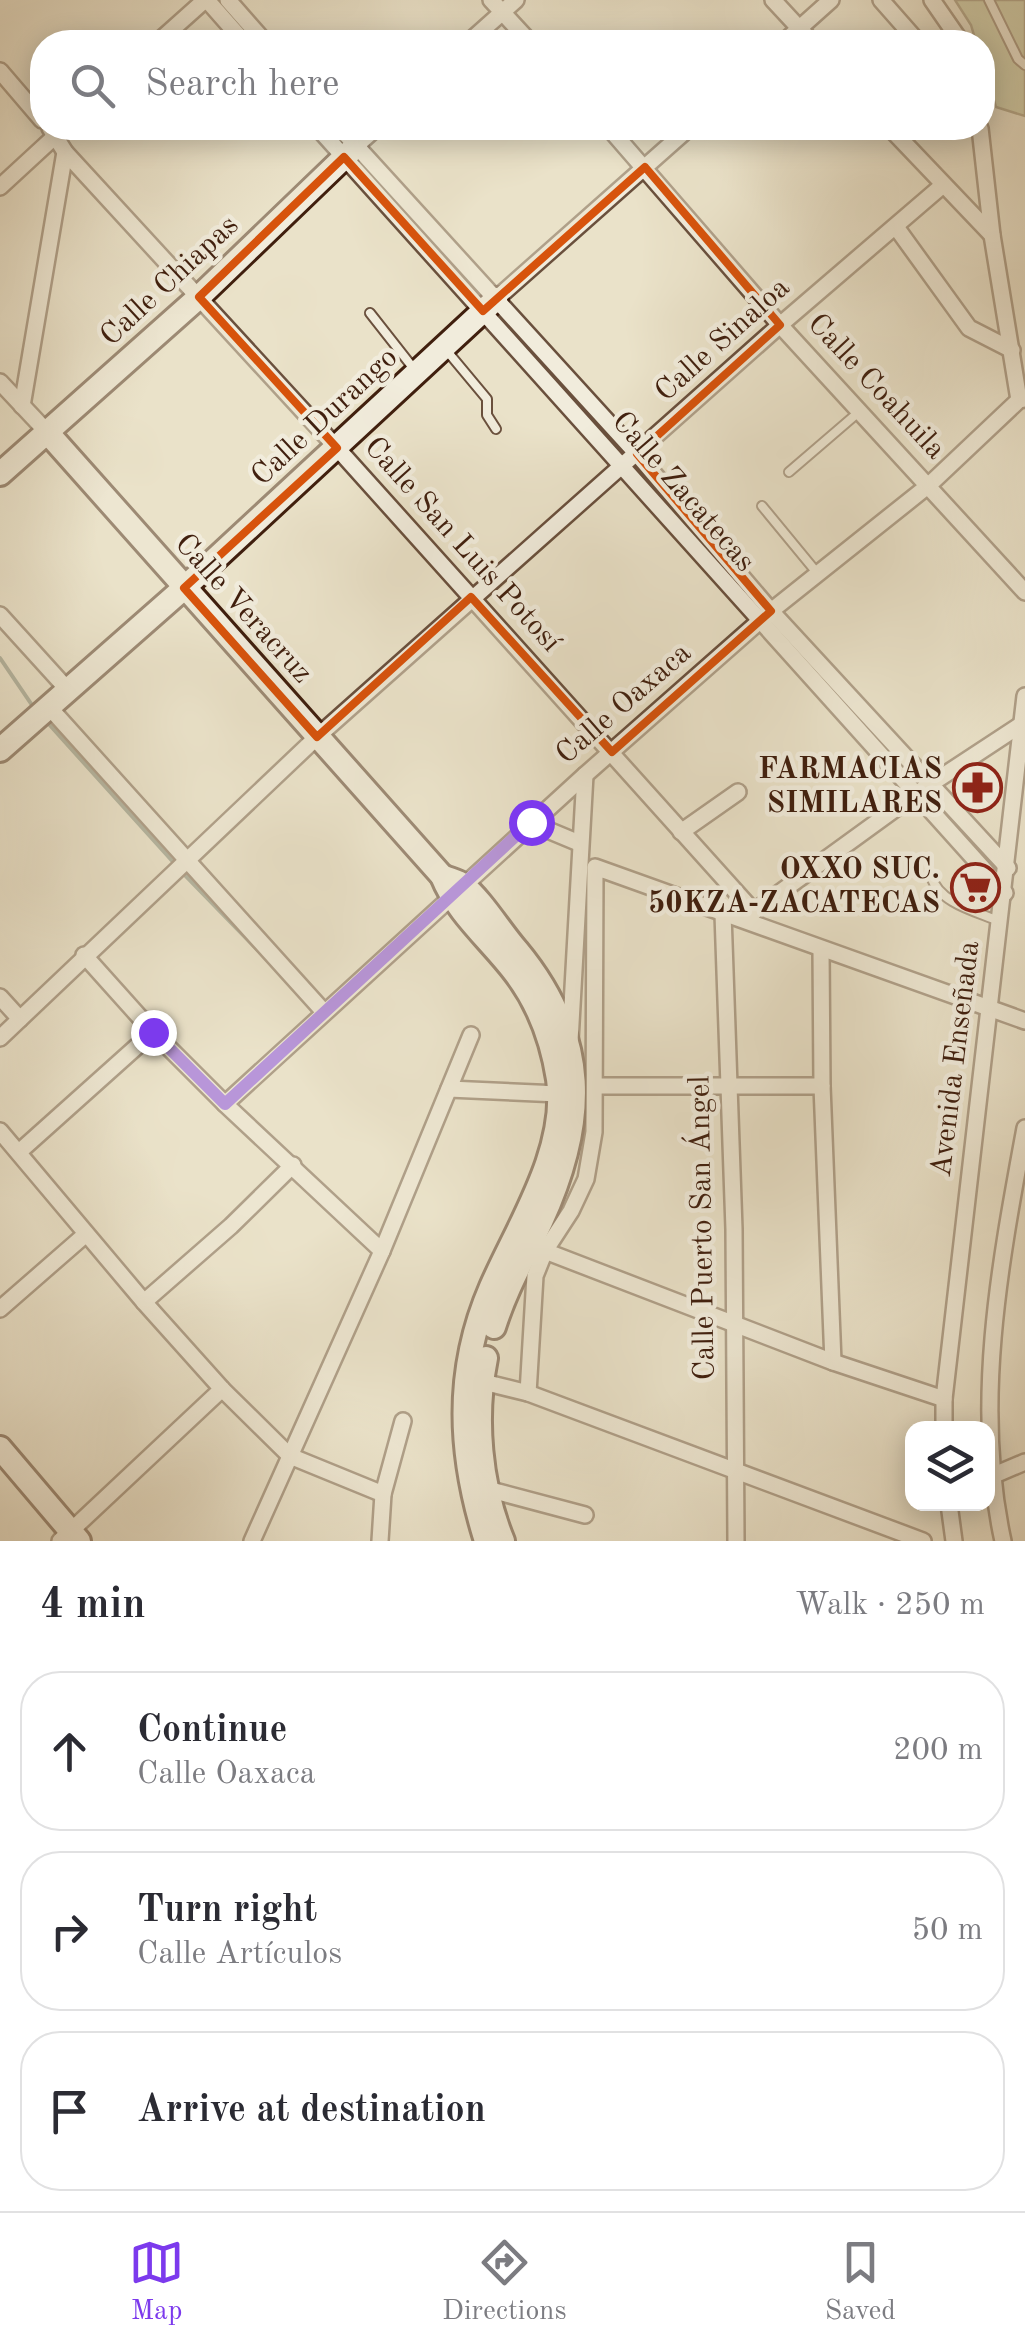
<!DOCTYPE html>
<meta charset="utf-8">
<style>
:root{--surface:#fff;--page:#f2f2f3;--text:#2b2b33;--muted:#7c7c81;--line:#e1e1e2;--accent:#7c3aed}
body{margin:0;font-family:"Old Standard TT",serif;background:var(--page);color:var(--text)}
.controls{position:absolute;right:30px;bottom:30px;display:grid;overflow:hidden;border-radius:20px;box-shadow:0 5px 25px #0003}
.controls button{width:90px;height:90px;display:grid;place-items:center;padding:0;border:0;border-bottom:2px solid var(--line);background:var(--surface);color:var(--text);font:50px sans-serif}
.stop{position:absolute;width:30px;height:30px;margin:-22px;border:8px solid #7c3aed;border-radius:50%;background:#fff}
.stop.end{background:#7c3aed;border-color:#fff;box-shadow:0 2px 10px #0008}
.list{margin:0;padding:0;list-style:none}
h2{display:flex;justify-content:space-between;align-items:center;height:130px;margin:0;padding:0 40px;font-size:42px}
h2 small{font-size:32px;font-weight:400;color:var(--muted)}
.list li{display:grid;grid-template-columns:65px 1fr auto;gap:30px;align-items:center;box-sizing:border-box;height:160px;margin:0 20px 20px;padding:0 20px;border:2px solid var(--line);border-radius:40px}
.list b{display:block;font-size:38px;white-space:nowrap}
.list p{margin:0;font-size:32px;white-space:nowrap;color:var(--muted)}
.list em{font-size:32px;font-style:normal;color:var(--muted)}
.icon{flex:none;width:55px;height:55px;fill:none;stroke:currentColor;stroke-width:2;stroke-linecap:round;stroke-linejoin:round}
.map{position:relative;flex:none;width:1025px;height:1541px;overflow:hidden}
.search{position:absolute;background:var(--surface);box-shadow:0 5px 25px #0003;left:30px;right:30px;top:30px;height:110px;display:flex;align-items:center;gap:25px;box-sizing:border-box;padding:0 35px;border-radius:40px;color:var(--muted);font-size:38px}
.sheet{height:670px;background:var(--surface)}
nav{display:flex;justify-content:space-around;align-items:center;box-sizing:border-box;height:140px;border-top:2px solid var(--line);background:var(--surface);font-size:28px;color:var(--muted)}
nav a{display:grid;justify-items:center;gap:5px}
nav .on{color:var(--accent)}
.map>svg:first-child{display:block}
</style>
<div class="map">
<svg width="1025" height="1541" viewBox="0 0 1025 1541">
<rect width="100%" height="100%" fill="#eae2c9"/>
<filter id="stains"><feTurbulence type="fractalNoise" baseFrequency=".002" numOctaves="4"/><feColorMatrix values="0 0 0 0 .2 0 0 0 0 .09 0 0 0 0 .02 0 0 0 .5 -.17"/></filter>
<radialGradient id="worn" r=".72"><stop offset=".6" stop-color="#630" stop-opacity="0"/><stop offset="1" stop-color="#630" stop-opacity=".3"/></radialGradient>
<polygon fill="#bdc292" stroke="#7e7050" stroke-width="2.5" points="955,0 1025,0 1025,116 996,107 983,63 982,42 976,42 971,25"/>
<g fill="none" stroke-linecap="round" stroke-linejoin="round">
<g stroke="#757f6f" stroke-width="4">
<polyline points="0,658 34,708"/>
<polyline points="47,722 175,864"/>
<polyline points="181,871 272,965"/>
</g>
<defs>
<g id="lane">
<polyline points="989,0 1018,59 1025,65"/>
<polyline points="370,313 414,369"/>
<polyline points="447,351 487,399 487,415 496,429"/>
<polyline points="789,472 860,411"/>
<polyline points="762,506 818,574"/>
<path d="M931,876c8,27 44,35 68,45"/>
</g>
<g id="street">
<polyline points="207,0 244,42"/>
<polyline points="228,0 265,42"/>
<polyline points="491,0 530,42"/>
<polyline points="773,0 812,42"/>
<polyline points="881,0 918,42"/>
<polyline points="932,0 961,42"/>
<polyline points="158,42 205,0"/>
<polyline points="469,42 516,0"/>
<polyline points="784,42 831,0"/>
<polyline points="0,71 42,120"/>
<polyline points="50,128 65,152 337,448 754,912"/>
<polyline points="318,128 1005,893"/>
<polyline points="340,128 637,454 771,611 1008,868"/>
<polyline points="609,128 780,325 1025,592"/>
<polyline points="890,128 992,235"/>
<polyline points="980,128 992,235 1019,400"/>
<polyline points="356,146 376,128"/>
<polyline points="0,187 64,128"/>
<polyline points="896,227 969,328 1012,350"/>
<polyline points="496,299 689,128"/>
<polyline points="0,382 47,432"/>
<polyline points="22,406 65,152"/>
<polyline points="0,615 68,690"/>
<polyline points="49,707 324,1012"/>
<polyline points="531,823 579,843"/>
<polyline points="681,832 738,792"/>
<polyline points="723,914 734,1229 736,1541"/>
<polyline points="749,915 917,793 1022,724"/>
<polyline points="821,949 822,1086 833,1362"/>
<polyline points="84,955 153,1032 225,1104 382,1251"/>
<polyline points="0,997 20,1019"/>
<polyline points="0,1038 317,737 780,325 943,185"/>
<polyline points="570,1041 585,775"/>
<polyline points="595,1086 822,1086"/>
<polyline points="449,1089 559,1094"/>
<polyline points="225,1104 585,775 771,611 929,485 1019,400 1025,399"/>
<polyline points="0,1131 144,1302 222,1389 290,1456 383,1494"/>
<polyline points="19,1152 153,1032"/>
<polyline points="545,1251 833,1362 944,1399"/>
<polyline points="144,1302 231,1226 293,1165"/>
<polyline points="0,1309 86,1234"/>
<polyline points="475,1380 528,1393 923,1541"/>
<polyline points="528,1393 535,1276 545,1251 571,1211 586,1179 594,1132 595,867 1025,1021"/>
<path d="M944,1428v-29c27,-234 56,-468 81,-703"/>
<polyline points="992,1476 1025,1462"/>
<polyline points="487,1489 585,1515"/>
<polyline points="949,1504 954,1541"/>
<polyline points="60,1541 222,1389"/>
<polyline points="252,1541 382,1251 471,1035"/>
<polyline points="380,1541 383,1494 403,1421"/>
<path d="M1003,1541c-30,-136 -3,-278 22,-413"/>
</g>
<g id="secondary">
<path d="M47,432l395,444c15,38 49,65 73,97 23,30 37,68 43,106 10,71 -40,146 -67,208 -37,85 -32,168 -5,254"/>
<polyline points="0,474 199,297 356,146"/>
<polyline points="0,750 184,588 496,299"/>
<path d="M442,876c6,3 16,5 21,9 19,15 38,47 54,65 73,88 70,172 24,272 -17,36 -35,67 -47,105"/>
<path d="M486,1358c-12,60 -6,127 17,183"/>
<polyline points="0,1448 79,1541"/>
</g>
</defs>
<use href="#lane" stroke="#6a503d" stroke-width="12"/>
<use href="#street" stroke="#6a503d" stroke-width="20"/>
<use href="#secondary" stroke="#401f0e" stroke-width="28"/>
<use href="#lane" stroke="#f1ecdc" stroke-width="8"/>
<use href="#street" stroke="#f1ecdc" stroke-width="15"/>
<use href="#secondary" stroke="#f1ecdc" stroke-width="22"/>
</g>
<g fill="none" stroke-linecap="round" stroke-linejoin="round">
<polyline stroke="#7c3aed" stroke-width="12" points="153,1032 225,1104 531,822"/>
</g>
<path d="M0 0H1025V1541H0ZM344,157l139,154 162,-144 135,158 -143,129 134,157 -159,141 -141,-155 -154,140 -133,-149 153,-140 -138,-151z" fill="#eae2c9" fill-opacity=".55" fill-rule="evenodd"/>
<path fill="none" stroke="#d7530c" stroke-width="8" stroke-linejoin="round" d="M344,157l139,154 162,-144 135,158 -143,129 134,157 -159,141 -141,-155 -154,140 -133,-149 153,-140 -138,-151z"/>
<defs>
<symbol id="pharmacy-ring" viewBox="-11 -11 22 22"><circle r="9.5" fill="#f1ecdc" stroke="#8f2418" stroke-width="1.5"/><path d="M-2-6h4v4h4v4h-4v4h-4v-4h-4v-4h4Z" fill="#8f2418"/></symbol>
<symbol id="supermarket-ring" viewBox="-11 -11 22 22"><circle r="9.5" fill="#f1ecdc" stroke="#8f2418" stroke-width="1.5"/><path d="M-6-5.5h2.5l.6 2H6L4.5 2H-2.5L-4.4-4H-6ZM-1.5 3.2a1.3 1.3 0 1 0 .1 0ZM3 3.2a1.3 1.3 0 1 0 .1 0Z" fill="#8f2418"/></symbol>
</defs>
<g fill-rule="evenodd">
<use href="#pharmacy-ring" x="950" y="760" width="55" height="55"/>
<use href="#supermarket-ring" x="948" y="860" width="55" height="55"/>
</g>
<g text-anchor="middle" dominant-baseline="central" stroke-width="9" stroke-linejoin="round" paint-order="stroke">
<g font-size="30" fill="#401f0e" stroke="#f1ecdc">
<text transform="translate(170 281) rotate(-43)">Calle Chiapas</text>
<text transform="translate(723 340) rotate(-42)">Calle Sinaloa</text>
<text transform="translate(876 387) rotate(47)">Calle Coahuila</text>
<text transform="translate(325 417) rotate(-43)">Calle Durango</text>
<text transform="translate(683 492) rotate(49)">Calle Zacatecas</text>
<text transform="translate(462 545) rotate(48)">Calle San Luis Potosí</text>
<text transform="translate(243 609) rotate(48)">Calle Veracruz</text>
<text transform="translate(624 704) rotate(-41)">Calle Oaxaca</text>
<text transform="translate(956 1059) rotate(-83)">Avenida Enseñada</text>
<text transform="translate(703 1228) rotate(-91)">Calle Puerto San Ángel</text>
</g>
<g font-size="30" font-weight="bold" fill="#401f0e" stroke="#f1ecdc" text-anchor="end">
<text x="942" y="770">FARMACIAS<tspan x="942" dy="34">SIMILARES</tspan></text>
<text x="940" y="870">OXXO SUC.<tspan x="940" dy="34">50KZA-ZACATECAS</tspan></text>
</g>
</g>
<rect width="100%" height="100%" filter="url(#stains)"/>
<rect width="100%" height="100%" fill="url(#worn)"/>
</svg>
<div class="controls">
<button><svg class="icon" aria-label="layers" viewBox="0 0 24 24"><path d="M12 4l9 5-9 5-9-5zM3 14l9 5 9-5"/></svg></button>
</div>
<div class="stop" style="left:531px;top:822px"></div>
<div class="stop end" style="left:153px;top:1032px"></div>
<div class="search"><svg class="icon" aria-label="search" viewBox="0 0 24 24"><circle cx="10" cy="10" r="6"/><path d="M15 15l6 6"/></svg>Search here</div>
</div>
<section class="sheet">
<h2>4 min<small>Walk · 250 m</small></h2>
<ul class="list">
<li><svg class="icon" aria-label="ahead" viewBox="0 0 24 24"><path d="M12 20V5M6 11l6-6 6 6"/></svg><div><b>Continue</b><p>Calle Oaxaca</p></div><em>200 m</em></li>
<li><svg class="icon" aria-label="right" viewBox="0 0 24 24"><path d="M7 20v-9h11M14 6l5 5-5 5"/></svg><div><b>Turn right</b><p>Calle Artículos</p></div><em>50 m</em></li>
<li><svg class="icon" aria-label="arrive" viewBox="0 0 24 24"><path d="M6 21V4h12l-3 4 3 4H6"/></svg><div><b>Arrive at destination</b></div></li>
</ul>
</section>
<nav>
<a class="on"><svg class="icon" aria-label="map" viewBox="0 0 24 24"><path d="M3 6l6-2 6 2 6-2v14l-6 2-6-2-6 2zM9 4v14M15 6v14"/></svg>Map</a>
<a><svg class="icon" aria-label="directions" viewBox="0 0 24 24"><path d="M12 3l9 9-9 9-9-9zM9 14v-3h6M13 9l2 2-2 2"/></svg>Directions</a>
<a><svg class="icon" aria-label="saved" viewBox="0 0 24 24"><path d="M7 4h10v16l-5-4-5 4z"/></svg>Saved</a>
</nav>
